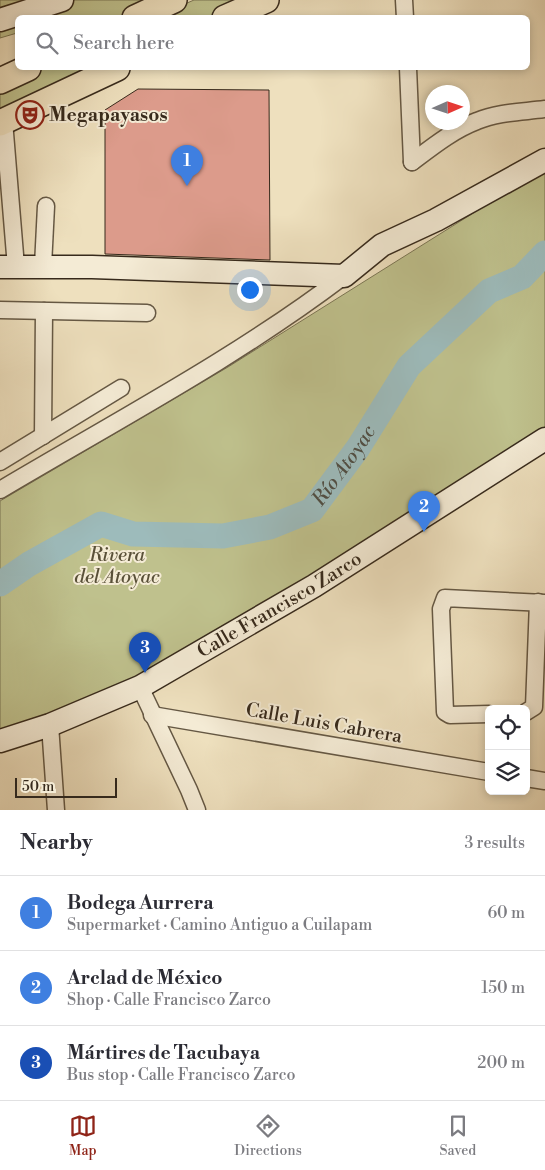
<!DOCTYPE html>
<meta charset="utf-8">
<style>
:root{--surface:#fff;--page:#f7f7f7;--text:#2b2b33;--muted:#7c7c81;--line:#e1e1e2;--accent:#8f2418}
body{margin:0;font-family:"Libre Bodoni",serif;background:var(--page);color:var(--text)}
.controls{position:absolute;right:15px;bottom:15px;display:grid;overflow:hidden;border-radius:8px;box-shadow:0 2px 8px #0003}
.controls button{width:45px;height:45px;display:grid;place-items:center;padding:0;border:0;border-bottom:1px solid var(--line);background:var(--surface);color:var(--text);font:25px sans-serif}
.compass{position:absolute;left:425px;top:85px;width:45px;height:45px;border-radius:50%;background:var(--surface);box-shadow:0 2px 8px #0003;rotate:87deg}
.scale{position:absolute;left:15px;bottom:12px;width:102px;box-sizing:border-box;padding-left:5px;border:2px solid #372a1c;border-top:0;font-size:14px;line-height:18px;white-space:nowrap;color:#372a1c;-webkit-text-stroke:4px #f4ebd5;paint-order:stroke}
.you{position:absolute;left:249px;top:289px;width:18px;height:18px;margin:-12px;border:4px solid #fff;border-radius:50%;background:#1a73e8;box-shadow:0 0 0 8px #1a73e833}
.badge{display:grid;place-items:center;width:32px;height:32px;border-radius:50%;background:var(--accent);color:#fff;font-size:16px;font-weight:700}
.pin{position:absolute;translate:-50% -41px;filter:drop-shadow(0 1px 2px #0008)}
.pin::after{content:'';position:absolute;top:26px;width:18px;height:15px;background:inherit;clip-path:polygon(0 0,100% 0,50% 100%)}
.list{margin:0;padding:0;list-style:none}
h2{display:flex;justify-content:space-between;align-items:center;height:65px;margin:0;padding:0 20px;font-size:21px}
h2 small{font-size:16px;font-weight:400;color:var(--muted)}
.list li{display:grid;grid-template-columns:32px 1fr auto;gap:15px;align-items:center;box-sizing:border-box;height:75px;padding:0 20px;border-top:1px solid var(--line)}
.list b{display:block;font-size:19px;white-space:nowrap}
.list p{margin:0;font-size:16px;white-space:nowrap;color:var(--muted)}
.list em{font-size:16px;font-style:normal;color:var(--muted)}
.icon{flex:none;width:28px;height:28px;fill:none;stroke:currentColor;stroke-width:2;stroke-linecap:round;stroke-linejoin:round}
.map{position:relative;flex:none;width:545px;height:810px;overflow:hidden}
.search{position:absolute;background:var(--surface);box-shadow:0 2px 8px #0003;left:15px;right:15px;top:15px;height:55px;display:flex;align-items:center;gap:12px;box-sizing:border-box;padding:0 18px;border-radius:8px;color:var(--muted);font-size:19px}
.sheet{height:290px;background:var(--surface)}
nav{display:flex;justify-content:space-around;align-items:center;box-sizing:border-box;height:70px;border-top:1px solid var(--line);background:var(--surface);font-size:14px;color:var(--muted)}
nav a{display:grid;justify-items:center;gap:2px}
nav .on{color:var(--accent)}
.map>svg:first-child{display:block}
</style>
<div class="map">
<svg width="545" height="810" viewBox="0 0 545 810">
<rect width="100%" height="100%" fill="#eee0be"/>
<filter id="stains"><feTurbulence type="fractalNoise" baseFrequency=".004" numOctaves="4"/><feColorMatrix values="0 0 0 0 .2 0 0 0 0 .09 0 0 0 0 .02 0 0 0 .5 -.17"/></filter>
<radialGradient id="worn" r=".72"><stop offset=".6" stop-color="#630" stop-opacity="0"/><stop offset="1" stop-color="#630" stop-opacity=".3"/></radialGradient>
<g fill="#bfc18d" stroke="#7b7654">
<polygon points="0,0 162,0 128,17 18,18 17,33 0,38"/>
<polygon points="194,0 251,0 211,17 153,18"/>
<polygon points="43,68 100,68 0,115 0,87"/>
<polygon points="545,168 545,439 140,687 0,737 0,501 228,367"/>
</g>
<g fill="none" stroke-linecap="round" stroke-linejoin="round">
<path stroke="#9dbbbb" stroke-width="25" id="s1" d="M0,584l29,-20 72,-40 32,10 90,2 47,-9 42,-17 46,-62 51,-82 80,-75 33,-14 23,-24"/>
</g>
<polygon fill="#dc9b8b" stroke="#372a1c" points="138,89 269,90 270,260 105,254 105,110"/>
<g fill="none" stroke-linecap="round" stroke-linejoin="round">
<defs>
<g id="street">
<polyline points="404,0 405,18"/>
<polyline points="408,68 412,162"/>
<polyline points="4,121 16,267"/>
<path d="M412,162c20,-15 41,-32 65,-41 21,-9 46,-9 68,-12"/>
<polyline points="43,266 46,206"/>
<polyline points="0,310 147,313"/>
<polyline points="43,436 44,311"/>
<polyline points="0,462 121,388"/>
<path d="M0,490c116,-69 236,-132 344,-214"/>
<polyline points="140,687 189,790 197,810"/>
<polyline points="526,712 534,707 538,602"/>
<polyline points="489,714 450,715 445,712 441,609 445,598 545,603"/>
<polyline points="152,715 489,772"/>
<polyline points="50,725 56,810"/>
<polyline points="526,778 545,781"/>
</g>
<g id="secondary">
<polyline points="0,20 62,0"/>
<polyline points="0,267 92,267 344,276 382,245 436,220 545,160"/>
<path id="s2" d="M0,741l50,-16 90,-38 174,-101 231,-147"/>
</g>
<g id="primary">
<polyline points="135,18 174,0"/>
<polyline points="225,18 266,0"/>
<polyline points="0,81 28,68"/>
<polyline points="0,123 117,68"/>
</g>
</defs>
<use href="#street" stroke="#655844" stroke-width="19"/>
<use href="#secondary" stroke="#372a1c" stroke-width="25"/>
<use href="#primary" stroke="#372a1c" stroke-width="28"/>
<use href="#street" stroke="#f4ebd5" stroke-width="16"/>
<use href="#secondary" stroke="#f4ebd5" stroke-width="22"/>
<use href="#primary" stroke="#eee0be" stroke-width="25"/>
</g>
<defs>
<symbol id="theatre-ring" viewBox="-11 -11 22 22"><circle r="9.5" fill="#f4ebd5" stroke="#8f2418" stroke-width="1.5"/><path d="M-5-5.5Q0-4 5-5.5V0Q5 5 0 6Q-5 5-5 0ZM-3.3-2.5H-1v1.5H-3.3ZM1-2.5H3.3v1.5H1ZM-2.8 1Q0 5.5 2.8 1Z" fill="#8f2418"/></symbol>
</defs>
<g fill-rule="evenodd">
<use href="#theatre-ring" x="14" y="99" width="32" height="32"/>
</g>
<g text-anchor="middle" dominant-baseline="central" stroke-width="4" stroke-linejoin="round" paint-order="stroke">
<g font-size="19" font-weight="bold" fill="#372a1c" stroke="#f4ebd5" text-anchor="start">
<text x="49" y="115">Megapayasos</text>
</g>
<g font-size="19" font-style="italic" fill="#595038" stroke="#f4ebd5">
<text x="117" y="555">Rivera<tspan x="117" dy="22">del Atoyac</tspan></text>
</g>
<g font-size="19" fill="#372a1c" stroke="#f4ebd5">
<text stroke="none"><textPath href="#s2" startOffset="312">Calle Francisco Zarco</textPath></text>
<text transform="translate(324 723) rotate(10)">Calle Luis Cabrera</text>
</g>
<g font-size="20" font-style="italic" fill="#504e44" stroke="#f4ebd5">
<text stroke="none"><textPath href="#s1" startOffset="389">Río Atoyac</textPath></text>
</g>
</g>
<rect width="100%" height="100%" filter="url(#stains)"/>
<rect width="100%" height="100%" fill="url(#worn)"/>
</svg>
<div class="controls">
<button><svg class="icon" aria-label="locate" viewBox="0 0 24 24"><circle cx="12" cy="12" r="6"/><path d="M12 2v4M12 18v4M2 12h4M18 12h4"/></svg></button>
<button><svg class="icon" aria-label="layers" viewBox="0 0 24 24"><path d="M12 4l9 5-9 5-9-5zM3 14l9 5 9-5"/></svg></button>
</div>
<svg class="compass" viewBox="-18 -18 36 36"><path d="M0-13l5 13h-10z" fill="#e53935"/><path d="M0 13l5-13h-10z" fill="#7c7c81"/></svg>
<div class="scale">50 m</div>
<div class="you"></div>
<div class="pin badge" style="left:187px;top:186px;background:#3f7fe0">1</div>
<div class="pin badge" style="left:424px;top:532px;background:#3f7fe0">2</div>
<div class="pin badge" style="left:145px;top:673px;background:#1a4fb4">3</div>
<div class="search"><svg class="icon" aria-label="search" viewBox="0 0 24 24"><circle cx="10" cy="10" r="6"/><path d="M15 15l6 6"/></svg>Search here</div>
</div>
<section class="sheet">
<h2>Nearby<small>3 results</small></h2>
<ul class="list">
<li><span class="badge" style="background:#3f7fe0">1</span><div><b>Bodega Aurrera</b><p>Supermarket · Camino Antiguo a Cuilapam</p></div><em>60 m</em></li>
<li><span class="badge" style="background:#3f7fe0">2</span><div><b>Arclad de México</b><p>Shop · Calle Francisco Zarco</p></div><em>150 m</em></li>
<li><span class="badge" style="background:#1a4fb4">3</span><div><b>Mártires de Tacubaya</b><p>Bus stop · Calle Francisco Zarco</p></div><em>200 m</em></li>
</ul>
</section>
<nav>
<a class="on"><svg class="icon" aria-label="map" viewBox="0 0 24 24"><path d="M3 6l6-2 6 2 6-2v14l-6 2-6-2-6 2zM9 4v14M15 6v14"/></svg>Map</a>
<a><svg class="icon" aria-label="directions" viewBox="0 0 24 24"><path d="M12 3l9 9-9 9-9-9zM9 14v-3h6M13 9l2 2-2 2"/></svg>Directions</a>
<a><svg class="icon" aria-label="saved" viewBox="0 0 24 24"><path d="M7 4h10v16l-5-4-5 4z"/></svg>Saved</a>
</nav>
